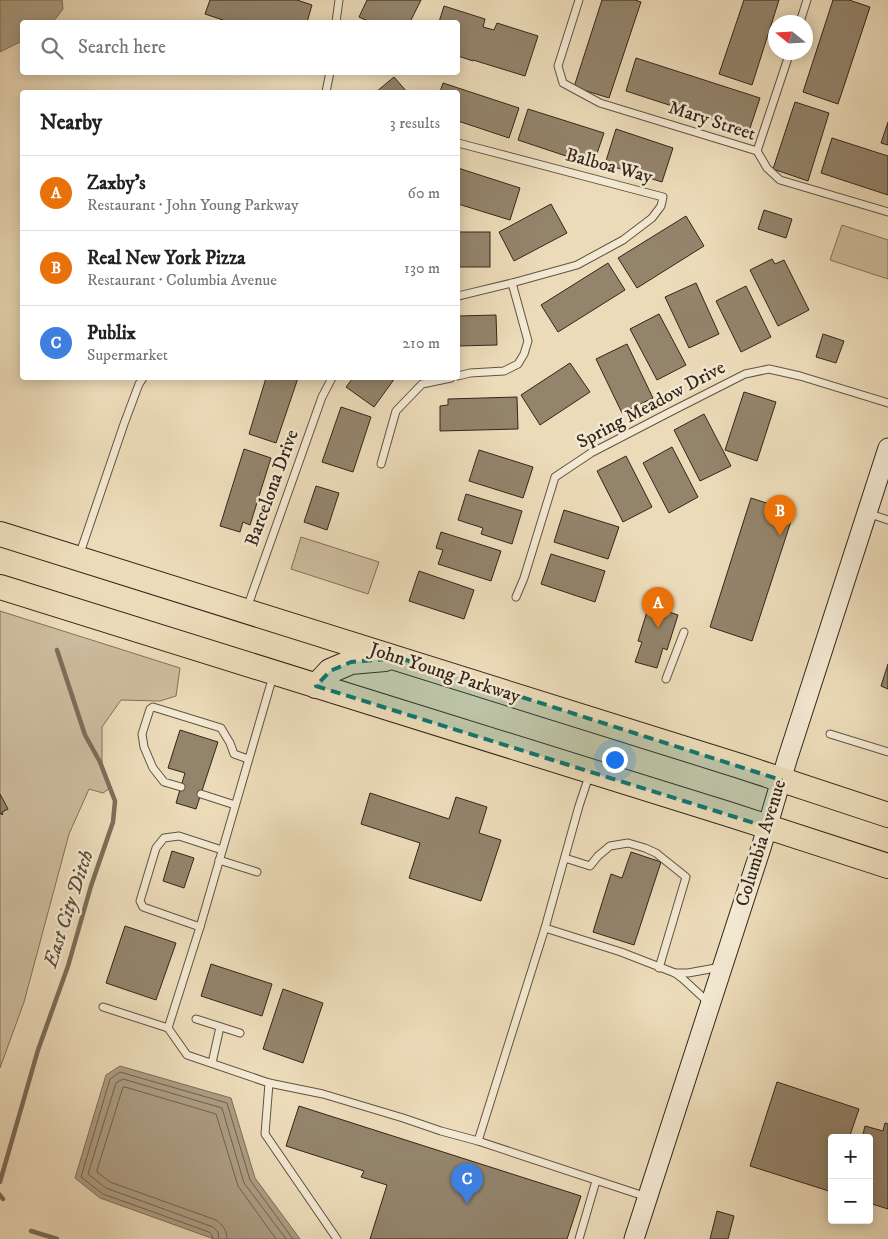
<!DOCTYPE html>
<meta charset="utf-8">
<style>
:root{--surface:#fff;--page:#f6f6f6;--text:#222;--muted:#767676;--line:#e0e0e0;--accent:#d93025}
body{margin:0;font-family:"IM FELL DW Pica",serif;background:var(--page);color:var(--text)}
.controls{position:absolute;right:15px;bottom:15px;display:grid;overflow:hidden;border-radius:5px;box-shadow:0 2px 12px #0003}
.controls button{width:45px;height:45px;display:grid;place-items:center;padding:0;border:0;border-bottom:1px solid var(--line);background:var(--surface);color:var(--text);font:25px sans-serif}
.compass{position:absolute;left:768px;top:15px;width:45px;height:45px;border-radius:50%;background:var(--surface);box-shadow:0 2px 12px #0003;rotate:288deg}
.you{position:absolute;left:614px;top:759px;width:18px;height:18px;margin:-12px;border:4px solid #fff;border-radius:50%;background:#1a73e8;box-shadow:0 0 0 8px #1a73e833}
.badge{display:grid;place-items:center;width:32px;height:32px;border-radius:50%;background:var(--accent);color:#fff;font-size:16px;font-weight:700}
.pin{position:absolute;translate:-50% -41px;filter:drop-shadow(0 1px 2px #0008)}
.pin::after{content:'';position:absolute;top:26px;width:18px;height:15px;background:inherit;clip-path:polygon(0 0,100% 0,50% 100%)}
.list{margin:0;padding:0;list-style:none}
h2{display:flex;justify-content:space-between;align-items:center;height:65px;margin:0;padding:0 20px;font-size:21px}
h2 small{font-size:16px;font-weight:400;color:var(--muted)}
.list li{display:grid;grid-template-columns:32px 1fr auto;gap:15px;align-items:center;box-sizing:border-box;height:75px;padding:0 20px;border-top:1px solid var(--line)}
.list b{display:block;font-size:19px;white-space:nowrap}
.list p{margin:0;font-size:16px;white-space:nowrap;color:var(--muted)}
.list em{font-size:16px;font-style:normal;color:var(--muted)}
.icon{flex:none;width:28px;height:28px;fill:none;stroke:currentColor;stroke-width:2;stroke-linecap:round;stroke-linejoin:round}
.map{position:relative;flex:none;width:888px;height:1239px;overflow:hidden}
.search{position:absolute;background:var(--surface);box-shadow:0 2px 12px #0003;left:20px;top:20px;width:440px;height:55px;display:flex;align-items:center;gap:12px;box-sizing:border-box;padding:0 18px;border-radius:5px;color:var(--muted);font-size:19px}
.panel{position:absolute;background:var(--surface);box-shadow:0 2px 12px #0003;left:20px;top:90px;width:440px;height:290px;border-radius:5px}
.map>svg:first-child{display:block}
</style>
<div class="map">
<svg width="888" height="1239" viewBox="0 0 888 1239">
<rect width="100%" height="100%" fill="#ecdbb9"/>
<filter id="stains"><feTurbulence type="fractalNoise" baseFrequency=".004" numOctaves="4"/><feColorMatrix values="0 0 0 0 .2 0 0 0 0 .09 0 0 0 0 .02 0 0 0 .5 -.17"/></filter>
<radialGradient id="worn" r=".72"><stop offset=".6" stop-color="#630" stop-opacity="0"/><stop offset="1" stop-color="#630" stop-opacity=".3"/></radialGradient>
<g fill="#cdbc9e" stroke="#80715c">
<polygon points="842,225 888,240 888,279 830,260"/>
<polygon points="301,537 379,562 368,594 291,569"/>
<polygon points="0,611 180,668 176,696 160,701 121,700 102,727 102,765 110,788 103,793 89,789 69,834 24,1002 0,1068"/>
</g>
<g fill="#ad9d83" stroke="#7c6d59">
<polygon points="0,0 62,0 63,9 53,22 22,22 22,41 0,52"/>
<polygon points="120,1066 231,1098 255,1178 300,1239 214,1239 100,1198 75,1178 106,1075"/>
</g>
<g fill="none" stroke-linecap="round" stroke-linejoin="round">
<g stroke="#70624e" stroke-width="1">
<polyline points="213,1239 212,1235 209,1232 103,1194 81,1177 110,1079 120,1072 227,1103 250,1180 293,1239"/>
<polyline points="219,1239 218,1232 213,1227 106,1188 88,1174 116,1083 123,1079 222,1108 244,1183 286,1239"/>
<path d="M227,1239c0,-8 -4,-14 -11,-19l-106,-38 -13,-10v-2l26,-83h2l91,27 22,72 38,53"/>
</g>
<g stroke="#7c6d59" stroke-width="4.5">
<polyline points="0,1182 38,1050 68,966 91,886 113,822 115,801 100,762 85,735 57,650"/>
<polyline points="0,1195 3,1199"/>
<polyline points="31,1231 57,1239"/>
</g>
</g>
<g fill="#93846c" stroke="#332619">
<polygon points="210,0 297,0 312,5 307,22 229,22 205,14"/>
<polygon points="367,0 421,0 410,22 370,22 359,17"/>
<polygon points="602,0 635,0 641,2 609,98 574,87"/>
<polygon points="744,0 779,0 752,85 719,74"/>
<polygon points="833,0 849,0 870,7 838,104 803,92"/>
<polygon points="444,6 485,19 483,27 494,30 497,23 538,36 525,76 473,60 473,61 458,56 458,22 439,22"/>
<polygon points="636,58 760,98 749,131 626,91"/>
<polygon points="394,77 407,92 376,92"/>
<polygon points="443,83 519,108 509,138 458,121 458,92 440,92"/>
<polygon points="795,102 829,113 808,181 773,169"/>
<polygon points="528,109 604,133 593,165 518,140"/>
<polygon points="888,122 888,145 881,143"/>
<polygon points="616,129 673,148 662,182 605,164"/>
<polygon points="832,138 888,156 888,195 821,173"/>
<polygon points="458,168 520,188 510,220 458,204"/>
<polygon points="551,204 567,233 514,261 499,232"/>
<polygon points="764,210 792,219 786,238 758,229"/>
<polygon points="686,216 704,246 637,288 618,258"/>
<rect x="458" y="232" width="32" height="35"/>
<polygon points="772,259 775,264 784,260 809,310 778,326 750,270"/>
<polygon points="608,263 625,290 558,332 541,305"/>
<polygon points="696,283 719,334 689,348 665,297"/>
<polygon points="746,286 771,337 741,352 716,301"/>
<polygon points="659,314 686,365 657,380 630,329"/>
<polygon points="496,315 497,345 458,346 458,316"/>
<polygon points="823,334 844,341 836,363 816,357"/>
<polygon points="627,344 653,398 622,413 596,359"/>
<polygon points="570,363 590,392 540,425 521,395"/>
<polygon points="266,378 298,378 276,443 249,434"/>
<polygon points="353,378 395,378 374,407 346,387"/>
<polygon points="744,392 776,402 757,461 725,450"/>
<polygon points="517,397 518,429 440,431 440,406 448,405 448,399"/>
<polygon points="341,407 371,417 353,472 322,462"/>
<polygon points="704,414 731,466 700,481 674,430"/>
<polygon points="672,447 698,497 669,513 643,463"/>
<polygon points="244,449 271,458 250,525 243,522 240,532 220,526"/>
<polygon points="479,450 533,467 523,498 469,481"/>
<polygon points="626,456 652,507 623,522 597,471"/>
<polygon points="316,486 339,493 327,530 304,522"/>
<polygon points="466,494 522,511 512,544 481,534 483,528 458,520"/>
<polygon points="751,498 794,512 752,641 710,627"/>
<polygon points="564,510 619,527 608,559 554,542"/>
<polygon points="441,532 501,551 491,581 438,564 443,550 436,548"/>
<polygon points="551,554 605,571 595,602 541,584"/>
<polygon points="419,571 474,590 464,619 409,601"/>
<polygon points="649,605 678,615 667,650 663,648 657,668 635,662 642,642 638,641"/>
<polygon points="888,664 888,689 881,686"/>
<polygon points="180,730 218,742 196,809 176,803 185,773 168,768"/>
<polygon points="370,793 449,819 456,797 487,807 479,833 501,840 481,901 409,878 420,843 361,824"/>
<polygon points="0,794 8,809 2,812 3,814 2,815 1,813 0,814"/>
<polygon points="172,851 194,858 184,888 163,881"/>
<polygon points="631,852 661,862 634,945 593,932 611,874 622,878"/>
<polygon points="125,926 176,943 156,1000 106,983"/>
<polygon points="211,964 272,984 262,1016 201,996"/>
<polygon points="283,989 323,1003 303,1063 263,1049"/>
<polygon points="777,1082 859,1109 849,1138 832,1138 832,1192 750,1166"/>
<polygon points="299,1106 581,1196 567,1239 370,1239 387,1185 361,1177 364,1171 286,1146"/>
<polygon points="885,1123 888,1124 888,1209 869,1203 869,1138 862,1138 865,1126 883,1131"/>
<polygon points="717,1211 734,1216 728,1239 710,1239"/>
</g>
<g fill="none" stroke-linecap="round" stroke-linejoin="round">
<defs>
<g id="lane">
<polyline points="579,0 558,66 563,83 600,103 757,151 767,168 780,180 888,212"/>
<polyline points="336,22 339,0"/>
<polyline points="800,22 807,0"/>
<polyline points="326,92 330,72"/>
<polyline points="458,143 663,197 661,206 652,218 623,240 577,265 512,283 458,296"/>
<polyline points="757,151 790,52"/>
<polyline points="458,376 470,373 504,371 518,364 524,354 528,341 512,283"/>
<polyline points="381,464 396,411 422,384 451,378"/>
<polyline points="867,513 888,520"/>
<polyline points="79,556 124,424 139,384 143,378"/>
<polyline points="516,597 524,578 555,477 591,453 672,411 745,374 769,369 800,376 888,403"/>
<polyline points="247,608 322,397 332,378"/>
<polyline points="273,676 200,927 168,1028 187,1055 269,1083 323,1094 403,1118 441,1131 478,1141 647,1197"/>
<polyline points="666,679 684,632"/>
<polyline points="830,734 888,752"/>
<polyline points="181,787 164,782 153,768 144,747 142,734 150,709 153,707 221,728 230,743 234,754 248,759"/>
<polyline points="201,794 235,805"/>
<polyline points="565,858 590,866 598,856 610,846 628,843 645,848 656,853 686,877 659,968"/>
<polyline points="219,860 257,872"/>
<polyline points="200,927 143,907 140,901 156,848 164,838 179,836 222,850"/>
<polyline points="545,928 621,952 675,973 683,979 709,1003"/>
<polyline points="675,973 688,973 721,967"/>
<polyline points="103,1007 168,1028"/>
<polyline points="196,1019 240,1033"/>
<polyline points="212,1063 220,1027"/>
<polyline points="269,1083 265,1134 337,1239"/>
<polyline points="478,1141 545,928 579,806 589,776"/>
<polyline points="579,1239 596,1181"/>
</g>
<polyline id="secondary" points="634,1239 761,848 787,760 888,448"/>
<g id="highway">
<polyline points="0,534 743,767 888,815"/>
<polyline points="0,587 728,814 888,866"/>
<polyline points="316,686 330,671 351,662 385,659"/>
</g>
</defs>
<use href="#lane" stroke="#615341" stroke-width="9"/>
<use href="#secondary" stroke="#332619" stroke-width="21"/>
<use href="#highway" stroke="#332619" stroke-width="26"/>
<use href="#lane" stroke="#f3e8d2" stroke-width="7"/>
<use href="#secondary" stroke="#f3e8d2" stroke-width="19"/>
<use href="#highway" stroke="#ecdbb9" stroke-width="24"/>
</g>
<path fill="#0f766e" fill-opacity="0.2" stroke="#0f766e" stroke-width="4" stroke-dasharray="10 6" stroke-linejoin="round" d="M400,658l381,122 -14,47 -451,-141 14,-15 21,-9z"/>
<g text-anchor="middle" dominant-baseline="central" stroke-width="5" stroke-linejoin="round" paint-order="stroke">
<g font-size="19" fill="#332619" stroke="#f3e8d2">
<text transform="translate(712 121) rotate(18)">Mary Street</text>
<text transform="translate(609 166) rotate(15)">Balboa Way</text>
<text transform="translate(651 405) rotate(-28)">Spring Meadow Drive</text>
<text transform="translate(272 488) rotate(-70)">Barcelona Drive</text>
<text transform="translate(445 673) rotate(18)">John Young Parkway</text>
<text transform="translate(761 843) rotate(-73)">Columbia Avenue</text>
</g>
<g font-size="20" font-style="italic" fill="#584a39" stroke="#f3e8d2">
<text transform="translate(69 909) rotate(-72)">East City Ditch</text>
</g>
</g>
<rect width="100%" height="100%" filter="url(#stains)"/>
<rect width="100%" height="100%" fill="url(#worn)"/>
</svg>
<div class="controls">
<button>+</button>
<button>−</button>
</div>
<svg class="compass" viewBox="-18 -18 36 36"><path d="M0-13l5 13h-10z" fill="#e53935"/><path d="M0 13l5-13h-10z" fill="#767676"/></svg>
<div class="you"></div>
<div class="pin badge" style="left:658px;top:628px;background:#e8710a">A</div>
<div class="pin badge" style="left:780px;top:536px;background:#e8710a">B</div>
<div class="pin badge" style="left:467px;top:1204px;background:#3f7fe0">C</div>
<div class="search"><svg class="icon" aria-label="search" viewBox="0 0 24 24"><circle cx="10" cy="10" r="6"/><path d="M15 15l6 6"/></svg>Search here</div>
<section class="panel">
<h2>Nearby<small>3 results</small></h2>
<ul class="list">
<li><span class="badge" style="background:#e8710a">A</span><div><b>Zaxby's</b><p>Restaurant · John Young Parkway</p></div><em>60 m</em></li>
<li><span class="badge" style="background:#e8710a">B</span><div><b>Real New York Pizza</b><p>Restaurant · Columbia Avenue</p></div><em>130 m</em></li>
<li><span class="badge" style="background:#3f7fe0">C</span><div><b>Publix</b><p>Supermarket</p></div><em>210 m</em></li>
</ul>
</section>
</div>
